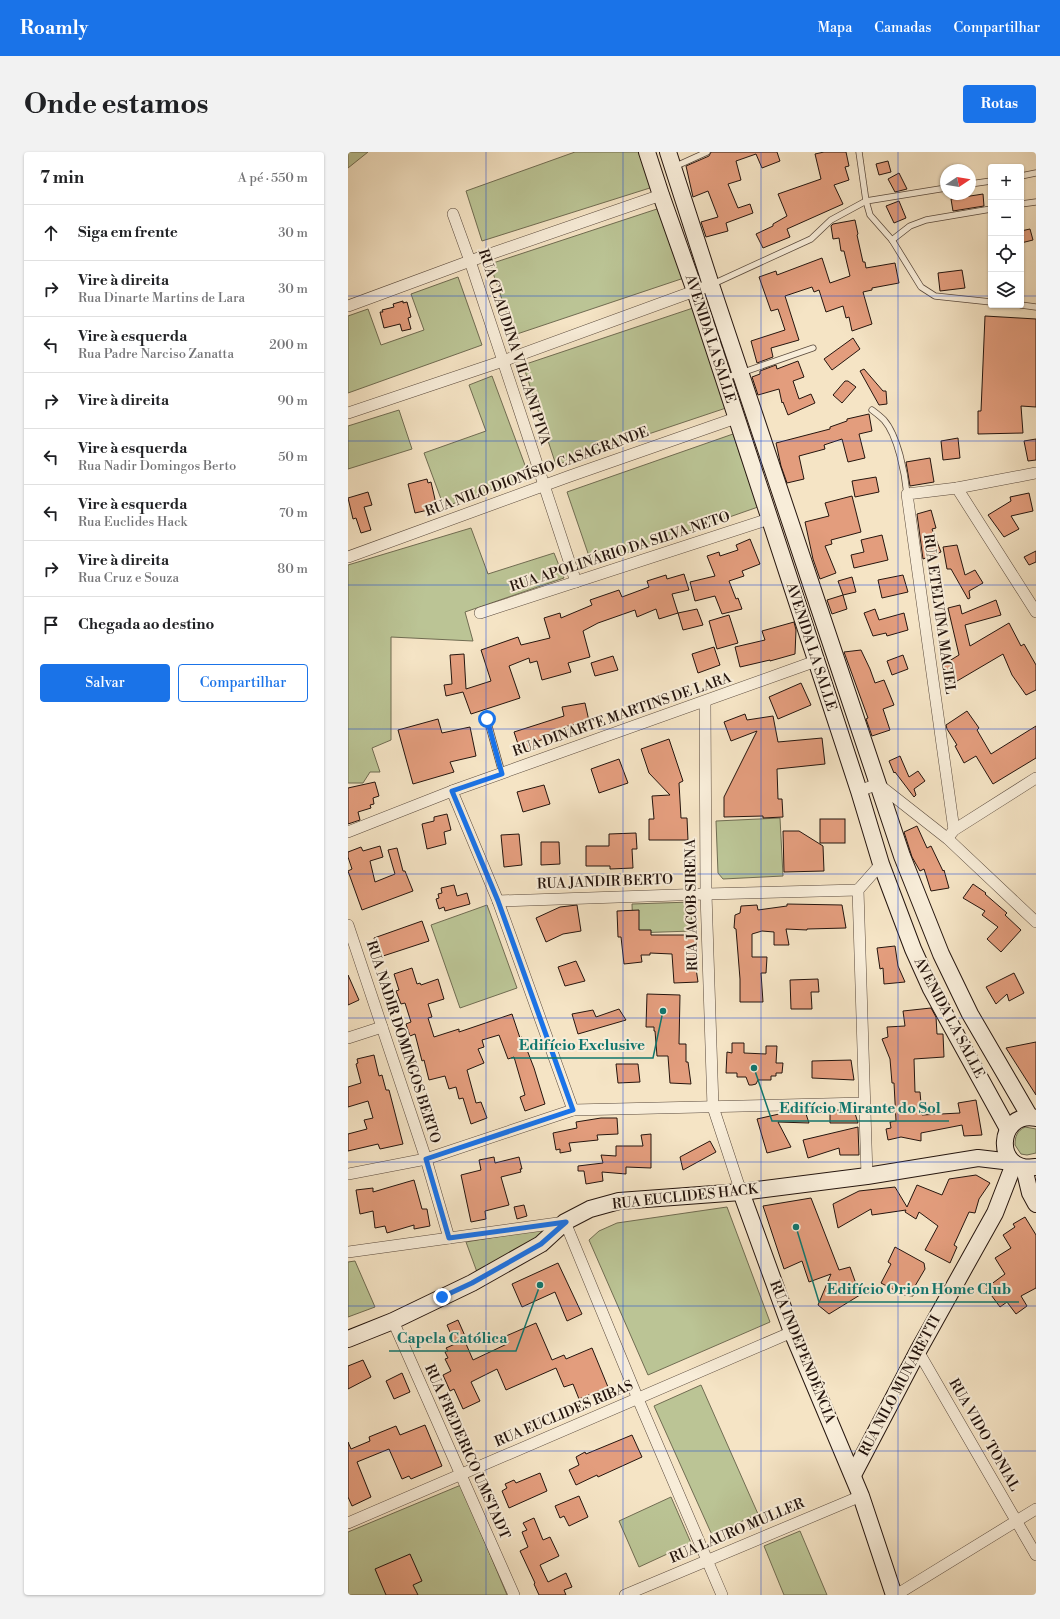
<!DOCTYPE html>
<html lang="pt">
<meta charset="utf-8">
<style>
:root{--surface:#fff;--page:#f2f2f2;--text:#202124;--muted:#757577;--line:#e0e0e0;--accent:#1a73e8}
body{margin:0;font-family:"Libre Bodoni",serif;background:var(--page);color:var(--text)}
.controls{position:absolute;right:12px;top:12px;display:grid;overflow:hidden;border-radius:4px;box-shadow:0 1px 3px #0004}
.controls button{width:36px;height:36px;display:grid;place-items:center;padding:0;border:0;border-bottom:1px solid var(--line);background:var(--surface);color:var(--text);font:20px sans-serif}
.compass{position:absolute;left:592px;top:12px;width:36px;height:36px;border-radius:50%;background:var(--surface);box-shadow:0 1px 3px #0004;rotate:78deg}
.stop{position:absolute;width:12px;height:12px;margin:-9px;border:3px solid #1a73e8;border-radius:50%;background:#fff}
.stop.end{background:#1a73e8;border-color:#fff;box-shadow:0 1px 4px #0008}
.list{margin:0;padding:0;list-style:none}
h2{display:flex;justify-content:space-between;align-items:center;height:52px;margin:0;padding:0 16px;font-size:17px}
h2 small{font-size:13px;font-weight:400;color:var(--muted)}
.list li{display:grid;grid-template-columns:26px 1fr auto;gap:12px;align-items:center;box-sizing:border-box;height:56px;padding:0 16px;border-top:1px solid var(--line)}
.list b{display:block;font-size:15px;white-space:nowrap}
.list p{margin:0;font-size:13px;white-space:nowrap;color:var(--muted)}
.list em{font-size:13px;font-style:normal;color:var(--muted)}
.actions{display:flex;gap:8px;padding:12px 16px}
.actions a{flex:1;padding:9px 0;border:1px solid var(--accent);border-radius:4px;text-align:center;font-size:14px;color:var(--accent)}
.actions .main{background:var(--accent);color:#fff}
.icon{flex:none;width:22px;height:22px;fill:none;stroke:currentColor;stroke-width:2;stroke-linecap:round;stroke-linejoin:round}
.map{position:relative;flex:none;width:688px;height:1443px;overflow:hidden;border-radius:4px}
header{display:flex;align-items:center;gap:24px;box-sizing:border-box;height:56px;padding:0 20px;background:var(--accent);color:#fff}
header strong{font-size:19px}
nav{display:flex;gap:22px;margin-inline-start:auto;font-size:14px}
.intro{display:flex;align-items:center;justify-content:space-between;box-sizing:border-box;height:96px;padding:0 24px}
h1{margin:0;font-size:28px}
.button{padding:10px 18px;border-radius:4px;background:var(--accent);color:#fff;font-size:14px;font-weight:700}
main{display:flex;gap:24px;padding:0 24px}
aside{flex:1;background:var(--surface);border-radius:4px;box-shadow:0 1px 3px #0004}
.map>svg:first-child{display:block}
</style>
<header>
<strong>Roamly</strong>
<nav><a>Mapa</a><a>Camadas</a><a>Compartilhar</a></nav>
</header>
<div class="intro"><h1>Onde estamos</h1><a class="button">Rotas</a></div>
<main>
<aside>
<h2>7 min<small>A pé · 550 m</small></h2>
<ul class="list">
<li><svg class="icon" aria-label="ahead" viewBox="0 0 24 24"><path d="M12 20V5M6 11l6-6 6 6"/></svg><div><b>Siga em frente</b></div><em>30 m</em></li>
<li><svg class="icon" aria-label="right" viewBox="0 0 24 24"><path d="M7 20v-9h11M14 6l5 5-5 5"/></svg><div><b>Vire à direita</b><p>Rua Dinarte Martins de Lara</p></div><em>30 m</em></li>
<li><svg class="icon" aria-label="left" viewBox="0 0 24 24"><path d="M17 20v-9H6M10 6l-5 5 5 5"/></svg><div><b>Vire à esquerda</b><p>Rua Padre Narciso Zanatta</p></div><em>200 m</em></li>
<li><svg class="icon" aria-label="right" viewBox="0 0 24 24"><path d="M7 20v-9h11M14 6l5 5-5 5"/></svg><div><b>Vire à direita</b></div><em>90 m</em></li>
<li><svg class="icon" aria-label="left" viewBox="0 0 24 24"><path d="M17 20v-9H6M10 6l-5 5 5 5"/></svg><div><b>Vire à esquerda</b><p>Rua Nadir Domingos Berto</p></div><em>50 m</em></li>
<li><svg class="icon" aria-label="left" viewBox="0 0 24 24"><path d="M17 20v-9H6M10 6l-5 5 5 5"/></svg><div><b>Vire à esquerda</b><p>Rua Euclides Hack</p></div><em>70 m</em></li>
<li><svg class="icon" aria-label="right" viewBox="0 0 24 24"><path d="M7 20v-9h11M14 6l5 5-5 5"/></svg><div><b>Vire à direita</b><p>Rua Cruz e Souza</p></div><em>80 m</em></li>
<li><svg class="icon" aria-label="arrive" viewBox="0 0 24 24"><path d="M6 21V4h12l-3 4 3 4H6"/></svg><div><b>Chegada ao destino</b></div></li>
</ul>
<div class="actions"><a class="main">Salvar</a><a>Compartilhar</a></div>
</aside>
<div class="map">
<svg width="688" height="1443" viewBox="0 0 688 1443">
<rect width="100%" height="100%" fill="#f5e4c5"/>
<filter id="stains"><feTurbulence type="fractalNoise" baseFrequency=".005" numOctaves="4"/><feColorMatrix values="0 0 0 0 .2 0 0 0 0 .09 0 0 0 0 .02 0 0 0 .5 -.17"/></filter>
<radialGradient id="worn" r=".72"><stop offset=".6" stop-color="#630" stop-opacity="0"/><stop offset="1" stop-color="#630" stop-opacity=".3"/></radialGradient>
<g fill="#bbc495" stroke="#706c52">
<polygon points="0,0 20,0 0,16"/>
<polygon points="227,0 293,0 305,35 134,89 118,39"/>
<polygon points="312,56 336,126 166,183 142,112"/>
<polygon points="110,125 134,193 0,241 0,164 20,157 33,193 76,178 63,142"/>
<polygon points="345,156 378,256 208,313 175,213"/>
<polygon points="144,224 181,324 96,355 76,301 138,279 121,233"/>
<polygon points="51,258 64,297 0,317 0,274"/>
<polygon points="385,282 410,355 244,413 219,340"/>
<polygon points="123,376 140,422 206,401 216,426 117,460 125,489 43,485 43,588 24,596 32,620 22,620 15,631 0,631 0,413"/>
<polygon points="432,666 435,724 375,727 370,721 368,669"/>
<polygon points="343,750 344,779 285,781 284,752"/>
<polygon points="139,753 169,836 112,856 83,773"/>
<path d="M677,975l11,2v24l-9,2 -6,-1 -6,-9c0,-9 2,-14 10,-18z"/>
<polygon points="379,1055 422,1170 300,1223 241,1088 251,1079 269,1071"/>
<polygon points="212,1074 129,1120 118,1090"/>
<polygon points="7,1109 27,1155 0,1165 0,1110"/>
<polygon points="353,1233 410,1362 364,1383 306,1254"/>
<polygon points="113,1333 159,1443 0,1443 0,1380"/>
<polygon points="323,1345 343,1391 291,1415 271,1369"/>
<polygon points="452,1379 479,1443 436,1443 416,1394"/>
</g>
<g fill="#e39d7d" stroke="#25150e">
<polygon points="363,0 429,0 432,9 414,16 408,2 388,9 393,28 380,32 390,56 402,52 405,61 378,71 380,79 358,85 353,70 370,65 360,39 345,45 338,14 361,4"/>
<polygon points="476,0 498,0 501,14 497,15 501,28 486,33 495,52 439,77 442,85 415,96 408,82 425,74 425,72 439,64 430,42 473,27 467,2"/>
<polygon points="540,9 543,20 531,23 528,12"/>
<polygon points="551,21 559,37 547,40 540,27"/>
<polygon points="635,42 636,54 605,59 603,47"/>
<polygon points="551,49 558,66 546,71 538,54"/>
<polygon points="507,68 510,82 509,83 515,110 517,110 518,116 547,111 551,131 524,136 524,138 515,140 524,172 504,179 501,165 498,166 495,154 478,160 471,138 466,140 464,135 437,144 451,188 423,196 425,205 409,211 403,189 437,178 430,157 423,159 411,125 428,119 429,123 474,106 482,131 502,124 496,99 493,99 491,86 485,87 483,74 485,72"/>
<polygon points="682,77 685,88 673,91 673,79"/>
<polygon points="614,118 617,136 592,139 590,121"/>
<polygon points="55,149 55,151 59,150 63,165 60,166 63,177 54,179 52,172 36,176 32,160 35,160 34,158 46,155 45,152"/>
<polygon points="637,164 688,167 688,255 673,254 675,281 630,282 630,259 633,259"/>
<polygon points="505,186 512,197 484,218 476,207"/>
<polygon points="450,209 456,225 445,229 451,247 463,242 467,251 440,263 435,250 434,251 431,237 410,243 404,225 412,222 412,219 428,213 429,217"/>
<polygon points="516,217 535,239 538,239 539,252 531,253 512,219"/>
<polygon points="497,229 500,229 508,235 494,251 485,243"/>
<polygon points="521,262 524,279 511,282 517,306 500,310 494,287 476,293 477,297 451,304 456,327 439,331 433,314 428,291 482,277 482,275 499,269 499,267"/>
<polygon points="610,286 612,306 595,308 593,289"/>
<polygon points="688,287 688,308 680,309 676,289"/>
<polygon points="582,306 586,330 562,334 558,310"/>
<polygon points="528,325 531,340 507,345 504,329"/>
<polygon points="79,327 80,331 83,330 89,356 67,361 60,332"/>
<polygon points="20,340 24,353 16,355 23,378 13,381 8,366 5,367 0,346"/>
<polygon points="681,341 685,359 663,364 671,377 656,385 640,363 663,349 662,345"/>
<polygon points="504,344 513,380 483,388 484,392 477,394 488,421 472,427 465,407 457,370 481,364 477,351"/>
<polygon points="583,358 588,376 584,377 593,400 575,407 569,362"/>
<polygon points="534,383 540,408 506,416 503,403 516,400 513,388"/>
<polygon points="402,387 412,412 394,419 396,424 381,429 388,447 390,446 394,457 374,462 367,444 347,449 342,430 367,424 359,404 371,400 372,404 390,398 388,393"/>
<polygon points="609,393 617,423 627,418 635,431 621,439 622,446 620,447 603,417 599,417 595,395"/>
<polygon points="688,399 688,410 681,413 676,405"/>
<polygon points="336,422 341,438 324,442 330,461 311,467 308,457 289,465 287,458 250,471 235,479 242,505 220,511 223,520 194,528 189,509 182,511 181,506 161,514 172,546 123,562 115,540 98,544 96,533 104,532 102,503 116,502 118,537 143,529 133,498 170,485 173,493 202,486 196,466 212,461 213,466 244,453 242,448 271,438 274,445 301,435 299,429 318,423 319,427"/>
<polygon points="555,423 560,440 534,446 530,428"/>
<polygon points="504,425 508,440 495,443 490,429"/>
<polygon points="495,443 499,457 484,462 479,448"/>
<polygon points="648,448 653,463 617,473 622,494 661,471 673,494 676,492 688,513 688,538 678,543 664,523 655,502 604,532 593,514 611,503 600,456 612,453 614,462"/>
<polygon points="349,457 355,473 335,478 330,461"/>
<polygon points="527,457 531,468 556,461 560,478 539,484 538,481 525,484 516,461"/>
<polygon points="381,463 390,491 369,497 361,469"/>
<polygon points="446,470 448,478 447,502 422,509 422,508 392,515 387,495 417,488 414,479"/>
<polygon points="366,495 372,513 350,521 344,502"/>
<polygon points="513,498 522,517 527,531 536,528 546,553 535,557 542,578 524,584 518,567 520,566 496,500"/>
<polygon points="555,503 560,517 544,523 539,509"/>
<polygon points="265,504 270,518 247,524 243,511"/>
<polygon points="453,531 463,553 430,567 421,545"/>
<polygon points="237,551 241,569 216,575 218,580 187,590 189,596 173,601 166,580 216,564 214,555"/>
<polygon points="619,559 631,576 629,578 643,602 688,574 688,606 645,632 628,604 616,611 607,594 609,593 599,577 598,573"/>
<polygon points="397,562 399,568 425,564 430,590 474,586 477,612 429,617 430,647 434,647 435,665 415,666 415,664 376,665 376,645 409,579 383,589 376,570"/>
<polygon points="90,567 94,581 122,575 128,604 102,610 106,620 65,632 50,578"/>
<polygon points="321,587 335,629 331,631 333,666 339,666 340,688 301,688 301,667 306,667 304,644 322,643 301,621 293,597"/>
<polygon points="552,604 561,625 570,619 577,629 566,637 568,643 566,645 547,620 546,621 541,609"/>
<polygon points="271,607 280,631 251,641 243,617"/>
<polygon points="27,630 31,644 25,646 26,652 22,653 23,656 10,660 12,668 0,672 0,636"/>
<polygon points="196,633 202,652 175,660 169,640"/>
<polygon points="99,662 103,678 96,680 98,692 79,697 74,672 86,669 86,665"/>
<rect x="472" y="667" width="25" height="24"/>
<polygon points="569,674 579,696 583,694 595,719 596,718 601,736 583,739 576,717 572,719 564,705 556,680"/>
<polygon points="435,679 451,679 475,694 476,719 436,720"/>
<polygon points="288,681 289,697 284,697 285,716 262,717 262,714 238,714 238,694 261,694 261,682"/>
<polygon points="171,682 174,713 156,715 153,683"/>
<polygon points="193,690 211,690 212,712 193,713"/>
<polygon points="32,694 35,705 22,709 27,730 47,722 40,698 49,696 55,719 57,719 65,739 14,758 0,719 4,717 0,705 0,700 13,695 15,699"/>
<polygon points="625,732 638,741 637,742 659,761 657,763 673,778 653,800 639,787 650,775 634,763 637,759 615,746"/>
<polygon points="106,733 109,744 119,741 122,752 97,759 96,755 91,757 88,747 91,746 90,742 94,741 93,736"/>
<polygon points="439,752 494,753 498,776 459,777 459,778 438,777 441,793 426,793 426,780 414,779 404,782 404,805 419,805 418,821 413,821 415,850 392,850 392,827 388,777 386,776 387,763 392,761 393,754 409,753 410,758 439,754"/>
<polygon points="229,753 233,779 215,782 198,790 188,766 212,755"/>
<polygon points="291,758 291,778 303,778 303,783 347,783 349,803 346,803 350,830 326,831 324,802 302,801 302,803 293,803 294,810 276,812 273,785 270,785 269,759"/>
<polygon points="74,769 81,789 32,805 26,786"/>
<polygon points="547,794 550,814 557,830 536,832 535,816 532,817 529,796"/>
<polygon points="228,809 237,829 217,834 210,815"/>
<polygon points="64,816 69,832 72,831 73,833 90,827 96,847 80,852 84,865 80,866 86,885 111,877 111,880 164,862 172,886 174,885 186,916 197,952 177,959 172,945 177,943 166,905 160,907 151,883 134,888 136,895 130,897 136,911 119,918 128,951 133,950 139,966 123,972 115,946 111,947 108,935 101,937 97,924 81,928 76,908 74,909 67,882 62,884 58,872 63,870 57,851 53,852 48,839 51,838 46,822"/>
<polygon points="666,821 676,841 661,849 659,842 648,852 638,835"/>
<polygon points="0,823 11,848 0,853"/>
<polygon points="470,827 471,840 463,840 464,857 443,857 442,828"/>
<polygon points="299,842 332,843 331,892 338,892 338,910 340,910 343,932 322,931 320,904 309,904 307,879 306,879 306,875 298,875"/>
<polygon points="583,856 588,865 589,882 595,882 596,905 566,907 567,940 572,940 574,963 612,961 610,951 628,948 634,983 616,984 614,973 573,981 573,989 553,985 540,988 538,977 543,976 542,970 548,969 546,931 544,931 542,907 534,887 540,885 539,875 557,874 555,859"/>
<polygon points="271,857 278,868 230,882 224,862 245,858 248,865"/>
<polygon points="688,890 688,943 658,896"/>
<polygon points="384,891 396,891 396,901 418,902 418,894 429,894 428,911 435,911 434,921 428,921 428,924 423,924 423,928 410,928 408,932 404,933 401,933 398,925 389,925 389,921 378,921 379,900 384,901"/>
<polygon points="26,903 31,924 34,923 38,938 41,938 55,992 32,997 30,992 0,999 0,982 19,977 16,968 25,966 20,949 0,955 0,935 13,931 8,912 10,911 9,907"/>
<polygon points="503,908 506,928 464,926 464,909"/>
<polygon points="268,912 290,912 292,930 270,931"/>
<polygon points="506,958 510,971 482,971 482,959"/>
<polygon points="457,959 461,971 430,970 443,995 419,1001 409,967 440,960"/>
<polygon points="253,966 269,966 270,982 249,983 250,988 221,991 223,999 212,1001 212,997 208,998 205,981 229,976 228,970"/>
<polygon points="510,975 511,1003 492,1003 491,996 460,1006 455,988"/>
<polygon points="303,982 303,1016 278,1015 278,1022 254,1020 255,1029 238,1032 236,1019 230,1019 230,1014 255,1011 253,1003 268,1004 268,994 295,994 293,983"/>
<polygon points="362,989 368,1000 335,1018 332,1005"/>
<polygon points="146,1005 147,1011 171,1005 174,1017 172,1017 173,1020 153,1025 161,1053 137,1059 138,1067 123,1070 113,1023 133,1018 131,1008"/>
<polygon points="628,1023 642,1031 631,1047 627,1061 621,1060 606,1093 609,1095 602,1111 577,1098 590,1074 571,1060 568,1067 557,1060 558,1058 524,1063 523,1057 490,1076 485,1052 511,1039 547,1035 559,1055 569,1033 594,1043 601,1027"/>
<polygon points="66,1028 74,1057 79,1057 82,1074 66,1077 66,1073 39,1081 37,1074 27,1076 25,1059 12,1062 8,1038 25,1036 25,1040"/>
<polygon points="463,1046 491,1118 502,1115 512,1143 481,1162 470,1153 483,1122 461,1130 454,1109 436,1117 415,1054"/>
<polygon points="176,1053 179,1064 169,1067 166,1055"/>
<polygon points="677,1065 688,1083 688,1136 673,1144 679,1154 668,1162 659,1150 652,1155 638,1136 657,1122 647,1106 663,1096 655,1083 667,1075 665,1072"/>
<polygon points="547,1095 576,1111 577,1117 567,1134 571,1137 565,1144 556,1143 533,1131 543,1112 540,1110"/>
<polygon points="210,1111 234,1162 219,1169 207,1140 174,1155 164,1132"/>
<polygon points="110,1168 117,1184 115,1185 125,1208 161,1191 158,1184 188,1171 204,1208 216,1203 218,1207 244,1196 260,1235 231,1247 225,1232 216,1235 208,1216 158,1238 149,1217 123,1230 132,1249 115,1257 106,1237 102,1239 95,1223 103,1219 97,1207 100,1206 97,1200 100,1199 98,1196 107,1192 99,1173"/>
<polygon points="15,1208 23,1225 0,1237 0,1214"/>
<polygon points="54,1221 62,1240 46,1247 38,1229"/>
<polygon points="77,1273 94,1314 63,1327 61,1324 54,1327 41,1297 9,1310 23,1345 4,1354 0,1345 0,1290 3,1297 22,1289 21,1285 48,1274 52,1283"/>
<polygon points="284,1283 294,1305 250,1325 249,1323 228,1333 221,1318 231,1313 228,1305 237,1300 238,1302"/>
<polygon points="192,1321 199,1339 161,1356 154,1339 159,1336 157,1332 166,1328 168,1331"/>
<polygon points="231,1344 240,1365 221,1374 216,1364 212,1366 207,1354"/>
<polygon points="186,1366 195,1388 202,1385 211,1404 192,1413 200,1430 218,1421 224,1435 216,1438 218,1443 191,1443 186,1432 187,1431 172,1399 180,1395 174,1380 179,1378 175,1371"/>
<polygon points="62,1402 74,1429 65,1433 70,1443 38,1443 27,1417"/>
</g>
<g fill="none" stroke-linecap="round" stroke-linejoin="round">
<defs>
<g id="lane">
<polyline points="511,0 518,49 522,63 544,88 573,135 587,144 643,150"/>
<polyline points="326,15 359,0"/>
<polyline points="673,24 688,21"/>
<polyline points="622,32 643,29"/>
<polyline points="673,52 688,50"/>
<polyline points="544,88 562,74 578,68 643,57"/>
<polyline points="365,132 463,87 483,68 518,49 598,36"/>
<polyline points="673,153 688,155"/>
<polyline points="376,226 393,221 465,196"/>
<path d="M524,258c4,3 9,7 12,10 14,16 21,54 23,74"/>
<polyline points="139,567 154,621"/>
</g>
<g id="street">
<polyline points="105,62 122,109 228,430"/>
<polyline points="0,154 122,109 313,43"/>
<polyline points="0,261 155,209 363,133"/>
<polyline points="609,336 688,460"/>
<polyline points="0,405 222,324 388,266"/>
<polyline points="132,461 421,367"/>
<polyline points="357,550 358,742 365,955 393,1040"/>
<polyline points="104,639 150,749 225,958"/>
<polyline points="511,639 530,632 600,687 688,770"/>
<polyline points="606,678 559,342 609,336 688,321"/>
<polyline points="0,680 104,639 468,509"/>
<polyline points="602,683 606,678 688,626"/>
<polyline points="150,749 358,742 510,738"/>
<polyline points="0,773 78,1007 101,1086"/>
<polyline points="0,886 34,875"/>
<polyline points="0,1022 78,1007 225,958 516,951"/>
<polyline points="519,1024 510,738 533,712"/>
<polyline points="0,1100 217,1070 290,1247 374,1443"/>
<polyline points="45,1169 166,1443"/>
<polyline points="570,1199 688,1403"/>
<polyline points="0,1371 444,1180"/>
<polyline points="277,1443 513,1344"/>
<polyline points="548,1443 688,1357"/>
</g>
<g id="secondary">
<polyline points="299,0 313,43 347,139 511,639 533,712 565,797 583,837 660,977"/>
<polyline points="320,0 363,133 554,704 593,802 622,862 682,965"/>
<path d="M688,966c-39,-8 -44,56 0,49"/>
<polyline points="676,1016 682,1041 688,1052"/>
<polyline points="393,1040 444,1180 513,1344 546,1443"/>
<polyline points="0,1187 45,1169 124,1131 193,1092 217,1070 242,1057 271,1049 393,1040 519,1024 630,1006 664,1010"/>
<polyline points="505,1323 570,1199 647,1061 666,1012"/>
</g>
</defs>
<use href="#lane" stroke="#59493c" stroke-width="7"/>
<use href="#street" stroke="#59493c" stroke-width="12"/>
<use href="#secondary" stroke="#25150e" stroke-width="18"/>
<use href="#lane" stroke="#f8edd9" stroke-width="5.5"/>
<use href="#street" stroke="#f8edd9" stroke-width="11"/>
<use href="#secondary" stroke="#f8edd9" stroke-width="16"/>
</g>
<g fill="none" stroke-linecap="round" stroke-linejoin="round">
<polyline stroke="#1a73e8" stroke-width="5" points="94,1145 124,1131 193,1092 218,1070 101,1086 78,1007 225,958 150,749 104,639 154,622 139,567"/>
</g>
<path fill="none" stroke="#1d4ed8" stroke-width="1" stroke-opacity="0.55" d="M138,0v1443M275,0v1443M413,0v1443M550,0v1443M0,144h643M673,144h15M0,289h688M0,433h688M0,577h688M0,722h688M0,866h688M0,1010h688M0,1154h688M0,1299h688"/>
<g text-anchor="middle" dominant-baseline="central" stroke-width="4" stroke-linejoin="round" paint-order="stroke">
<g font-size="14" fill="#25150e" stroke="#f8edd9">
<text transform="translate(362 187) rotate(72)">AVENIDA LA SALLE</text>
<text transform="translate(166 195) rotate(72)">RUA CLAUDINA VILLANI PIVA</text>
<text transform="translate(189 320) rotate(-20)">RUA NILO DIONÍSIO CASAGRANDE</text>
<text transform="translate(272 400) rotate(-18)">RUA APOLINÁRIO DA SILVA NETO</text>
<text transform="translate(591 462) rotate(82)">RUA ETELVINA MACIEL</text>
<text transform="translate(463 495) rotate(72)">AVENIDA LA SALLE</text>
<text transform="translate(274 563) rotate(-19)">RUA DINARTE MARTINS DE LARA</text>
<text transform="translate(257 730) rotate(-2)">RUA JANDIR BERTO</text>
<text transform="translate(344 753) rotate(-91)">RUA JACOB SIRENA</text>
<text transform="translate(601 866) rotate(62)">AVENIDA LA SALLE</text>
<text transform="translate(55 890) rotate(72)">RUA NADIR DOMINGOS BERTO</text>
<text transform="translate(337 1045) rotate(-6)">RUA EUCLIDES HACK</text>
<text transform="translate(454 1200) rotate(68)">RUA INDEPENDÊNCIA</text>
<text transform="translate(552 1234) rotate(-62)">RUA NILO MUNARETTI</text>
<text transform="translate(216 1262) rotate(-23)">RUA EUCLIDES RIBAS</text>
<text transform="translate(636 1283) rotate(60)">RUA VIDO TONIAL</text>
<text transform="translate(119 1300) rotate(66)">RUA FREDERICO UMSTADT</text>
<text transform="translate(389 1379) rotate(-23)">RUA LAURO MULLER</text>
</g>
</g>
<path fill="none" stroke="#0f766e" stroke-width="1.5" d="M315 859L305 906H163M406 916L424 969H601M448 1075L471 1150H671M192 1133L168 1199H41"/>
<g fill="#0f766e" stroke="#f8edd9" stroke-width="1.5">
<circle cx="315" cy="859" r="4"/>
<circle cx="406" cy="916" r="4"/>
<circle cx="448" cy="1075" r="4"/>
<circle cx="192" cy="1133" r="4"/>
</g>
<g font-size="15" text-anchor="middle" font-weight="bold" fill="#0f766e" stroke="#f8edd9" stroke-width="4" stroke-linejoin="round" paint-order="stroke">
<text x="234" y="898">Edifício Exclusive</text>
<text x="512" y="961">Edifício Mirante do Sol</text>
<text x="571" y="1142">Edifício Orion Home Club</text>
<text x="104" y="1191">Capela Católica</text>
</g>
<rect width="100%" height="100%" filter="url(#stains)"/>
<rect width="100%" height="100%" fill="url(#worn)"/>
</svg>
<div class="controls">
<button>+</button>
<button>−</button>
<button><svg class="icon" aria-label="locate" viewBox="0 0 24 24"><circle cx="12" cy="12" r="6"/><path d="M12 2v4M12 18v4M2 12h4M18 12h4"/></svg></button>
<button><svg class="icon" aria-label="layers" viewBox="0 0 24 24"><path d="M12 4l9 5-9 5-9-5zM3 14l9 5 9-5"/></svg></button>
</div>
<svg class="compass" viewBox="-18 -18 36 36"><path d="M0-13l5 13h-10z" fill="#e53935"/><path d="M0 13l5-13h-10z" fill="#757577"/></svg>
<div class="stop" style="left:139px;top:567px"></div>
<div class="stop end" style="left:94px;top:1145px"></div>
</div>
</main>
